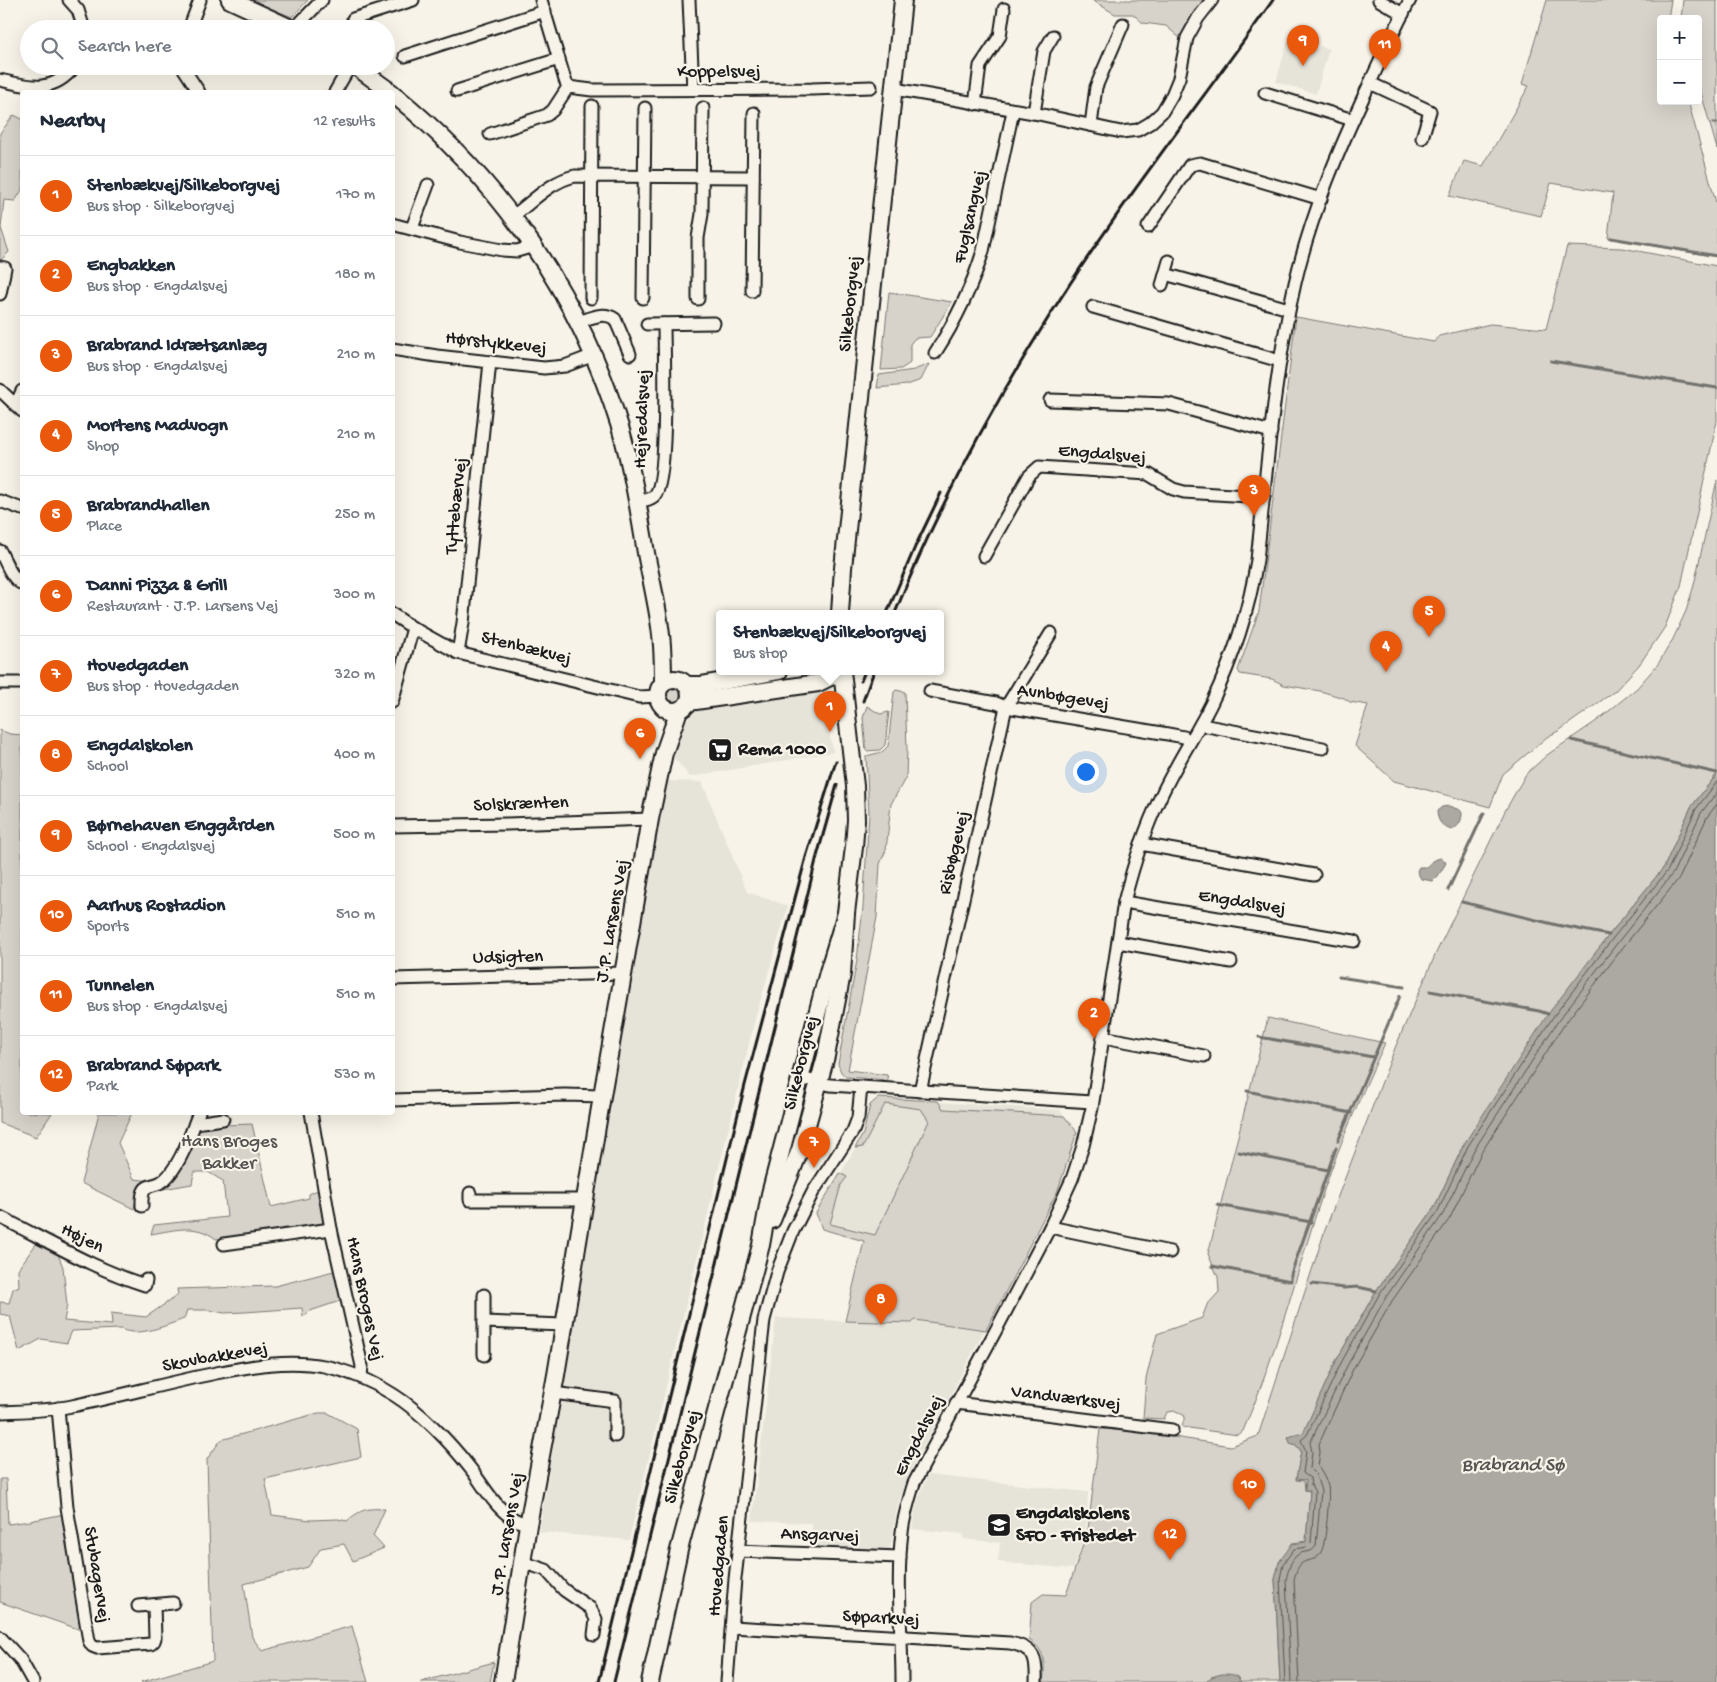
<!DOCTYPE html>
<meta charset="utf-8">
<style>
:root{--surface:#fff;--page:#f2f2f3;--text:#1f2937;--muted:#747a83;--line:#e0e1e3;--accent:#ea580c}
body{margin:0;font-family:"Gochi Hand",sans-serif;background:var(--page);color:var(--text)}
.controls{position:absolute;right:15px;top:15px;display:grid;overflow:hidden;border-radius:5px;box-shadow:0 5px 20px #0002}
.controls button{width:45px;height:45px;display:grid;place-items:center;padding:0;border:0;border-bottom:1px solid var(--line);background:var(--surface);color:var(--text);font:25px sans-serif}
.you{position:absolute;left:1085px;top:771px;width:18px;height:18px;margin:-12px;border:4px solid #fff;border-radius:50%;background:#1a73e8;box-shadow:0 0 0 8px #1a73e833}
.badge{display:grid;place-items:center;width:32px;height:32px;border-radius:50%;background:var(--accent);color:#fff;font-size:16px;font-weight:700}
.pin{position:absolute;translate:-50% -41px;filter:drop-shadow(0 1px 2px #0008)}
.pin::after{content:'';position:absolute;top:26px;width:18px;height:15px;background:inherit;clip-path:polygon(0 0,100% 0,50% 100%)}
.popup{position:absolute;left:716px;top:610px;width:228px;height:65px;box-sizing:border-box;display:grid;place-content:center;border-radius:5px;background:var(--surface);filter:drop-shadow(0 1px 4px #0005);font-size:16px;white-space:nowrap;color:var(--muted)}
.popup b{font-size:19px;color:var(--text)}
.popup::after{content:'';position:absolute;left:50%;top:100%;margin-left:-10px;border:10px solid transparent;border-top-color:var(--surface)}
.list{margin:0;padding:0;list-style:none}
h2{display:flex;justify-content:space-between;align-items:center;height:65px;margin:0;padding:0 20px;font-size:21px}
h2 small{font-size:16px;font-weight:400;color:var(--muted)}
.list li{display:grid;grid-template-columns:32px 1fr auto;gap:15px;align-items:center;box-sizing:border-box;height:80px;padding:0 20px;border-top:1px solid var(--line)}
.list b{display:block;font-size:19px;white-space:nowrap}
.list p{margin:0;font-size:16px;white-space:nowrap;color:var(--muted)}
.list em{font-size:16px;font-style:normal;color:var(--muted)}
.icon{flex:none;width:28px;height:28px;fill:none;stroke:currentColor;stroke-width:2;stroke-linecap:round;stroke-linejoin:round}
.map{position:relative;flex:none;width:1717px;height:1682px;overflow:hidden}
.search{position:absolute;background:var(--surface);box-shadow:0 5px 20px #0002;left:20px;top:20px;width:375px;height:55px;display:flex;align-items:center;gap:12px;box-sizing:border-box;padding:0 18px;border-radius:28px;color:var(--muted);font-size:19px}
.panel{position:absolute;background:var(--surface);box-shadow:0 5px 20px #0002;left:20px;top:90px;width:375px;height:1025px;border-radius:5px}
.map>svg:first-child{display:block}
</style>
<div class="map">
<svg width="1717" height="1682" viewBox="0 0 1717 1682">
<rect width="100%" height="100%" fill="#f7f3e8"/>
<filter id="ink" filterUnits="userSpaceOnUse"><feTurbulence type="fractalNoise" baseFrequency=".02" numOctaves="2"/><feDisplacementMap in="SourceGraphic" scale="10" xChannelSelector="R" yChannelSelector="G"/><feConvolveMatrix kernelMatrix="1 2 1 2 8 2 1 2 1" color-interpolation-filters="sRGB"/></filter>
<g filter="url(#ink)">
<g fill="#e6e3d9">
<polygon points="1289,37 1302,41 1302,44 1315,48 1318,49 1319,46 1329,49 1316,94 1276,82"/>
<polygon points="822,692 833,752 690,777 674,758 683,721 688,719 696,710"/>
<polygon points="665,781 702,782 747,892 788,906 755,1019 629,1540 539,1532"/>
<polygon points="878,1098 1060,1110 1077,1132 1058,1190 907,1478 897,1508 888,1560 811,1555 812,1523 752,1521 776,1318 845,1321 864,1241 822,1229 836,1182 863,1134 870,1105"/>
<polygon points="928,1475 1088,1492 1087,1522 1081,1546 1073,1569 998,1562 1000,1543 963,1539 964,1534 912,1529 917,1502"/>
</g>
<g fill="#d7d3cb" stroke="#7a7874">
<polygon points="250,0 308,0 292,17"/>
<polygon points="1092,0 1203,0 1181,39 1166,26 1143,23 1133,14 1115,14"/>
<polygon points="1547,0 1671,0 1668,19 1661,19 1661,101 1688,101 1717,206 1717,257 1608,238 1613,193 1551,183 1541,216 1449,196 1464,161 1483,166 1529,86 1522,84"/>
<polygon points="1683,0 1717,0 1717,149 1698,82 1698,19 1681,19"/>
<polygon points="14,115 22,119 22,190 15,201 4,200 1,228 9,252 0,261 0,133"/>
<polygon points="1567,246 1622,248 1717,266 1717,421 1681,586 1665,627 1639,665 1615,691 1560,730 1547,737 1503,774 1490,807 1394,781 1355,746 1368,705 1350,702 1344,698 1320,691 1284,685 1272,679 1240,674 1238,670 1259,611 1296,317 1434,342 1439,336 1490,324 1546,329"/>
<polygon points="889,292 952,302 930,337 915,338 910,344 910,363 901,369 881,370"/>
<polygon points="929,364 921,380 907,385 877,388 879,375 914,370"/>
<path d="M1717,480v294l-26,33 -27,60 -55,68 -145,209 -30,64 -58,83 -40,70 -33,73 -7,11 5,6 -5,29 8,1 1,9 5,1 -4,50 -14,2 -17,36 5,103h-237c2,-18 3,-32 -14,-42l3,-38 11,-8 23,1 22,-65 12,-101 36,2 95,15 27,-10 67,-206 70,-182 41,-95 69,-142 21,-37 21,-19 51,-35 39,-32 21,-24 15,-25 13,-28 8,-26z"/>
<circle cx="673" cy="696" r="7"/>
<polygon points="896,690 905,692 907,749 906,777 891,804 886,850 880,864 877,917 848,1070 887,1075 888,1080 846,1077 841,1072 838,1064 857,960 863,907 869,814 866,756 882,752 888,746 894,692"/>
<polygon points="867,706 880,714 889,712 885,745 880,750 866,751 863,718"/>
<polygon points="0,730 10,734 22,735 22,1112 52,1113 36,1137 0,1123"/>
<path d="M1268,1018l117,25c-22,48 -44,97 -61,147 -27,80 -47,164 -81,241l-5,4 -56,-8 3,-11 -9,-5 -9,1 -3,7 -21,-1 3,-39 11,-45 45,-16 5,-13 12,-13 -1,-15 -10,-23z"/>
<polygon points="878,1098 938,1101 943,1109 1064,1116 1077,1132 1058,1190 986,1330 915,1320 912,1323 845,1321 864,1241 822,1229 816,1213 840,1173 847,1177 841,1185 830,1224 875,1235 929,1121 921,1109 885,1104 863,1147 855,1148 863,1134 870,1105"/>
<polygon points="99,1113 132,1113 118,1143 134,1179 153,1181 138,1189 134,1209 81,1183"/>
<path d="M252,1124l19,83 38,-9v-4l11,-5 5,32 -5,6 -104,12c-20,-16 -41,-9 -65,-5l3,-9 73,-8 -4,-36 -15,-9h-14l-2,12 -29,5 33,-63z"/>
<path d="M36,1244l21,8 6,15 4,38 -3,16 48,4 -1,-12 35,4 32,-22 -1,-6 98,-3 59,-15 9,29 -33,11 -7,6 -1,-9 -57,4 -21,1 -15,-3h-22l-3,9c-17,6 -46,19 -63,10l-49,2 -5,12 -26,-4 -22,12 -9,-35 -10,-2v-12l9,1 4,-14 6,-3 -1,-17z"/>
<path d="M318,1413h10l29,16 4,28 -96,22 7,36 38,5 28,-1 9,2c14,-12 20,-13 38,-12l-12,27 11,12 -31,13 -9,-17 -23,4 -13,19 -64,17 8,53 10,14 90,-25 16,56h-227l72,-21 -6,-202 14,-19z"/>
<polygon points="0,1479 6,1479 8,1524 30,1521 64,1514 75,1585 73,1585 81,1630 0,1602"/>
<polygon points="494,1662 490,1682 421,1682"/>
</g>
<g fill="#aca9a2" stroke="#72716c">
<polygon points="1717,774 1717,1682 1280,1682 1275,1579 1279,1562 1292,1544 1306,1542 1310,1491 1305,1490 1306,1480 1296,1479 1301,1451 1296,1445 1290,1443 1288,1437 1303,1433 1336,1361 1376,1291 1434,1208 1464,1144 1548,1014 1609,935 1664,867 1691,807"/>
<path d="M1449,806l11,4 2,3c0,8 -3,13 -10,17 -9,-2 -15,-9 -15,-19l5,-4z"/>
<polygon points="1437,859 1441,858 1444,860 1446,863 1438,876 1433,881 1421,879 1417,871 1419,867 1427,867 1431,862"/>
<path d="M1222,1674c9,0 15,0 19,8h-35l5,-5z"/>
</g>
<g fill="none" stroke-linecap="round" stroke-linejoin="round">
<g stroke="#565452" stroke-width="1">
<polyline points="1285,1682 1280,1579 1283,1564 1294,1549 1307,1547 1311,1543 1315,1492 1311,1485 1310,1478 1303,1473 1306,1451 1301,1440 1307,1435 1341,1363 1380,1293 1438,1211 1468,1146 1553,1017 1613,938 1668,870 1696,809 1717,782"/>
<path d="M1291,1682l-5,-102c2,-8 4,-21 13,-26 7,-4 12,0 17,-8l5,-55 -5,-16 -6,-6 2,-17 -2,-9 37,-77 39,-69 57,-83 31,-64 84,-129 60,-79 55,-69 28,-60 16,-21"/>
<path d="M1299,1682l-5,-102c6,-29 17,-12 27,-28 5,-7 9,-58 7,-66 -2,-7 -6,-15 -10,-20l2,-14 -1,-8 34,-75 39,-68 58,-83 31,-65 83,-128 60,-79 56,-69 27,-60 10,-13"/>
</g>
<g stroke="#72716c" stroke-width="3">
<polyline points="1713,123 1717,123"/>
<polyline points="1611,238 1717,256"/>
<polyline points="1551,361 1717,388"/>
<polyline points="1571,740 1717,773"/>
<polyline points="1448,890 1484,813"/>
<polyline points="1462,902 1557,925 1609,935"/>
<polyline points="1339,977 1404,987"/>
<polyline points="1430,991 1539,1011 1548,1014"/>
<polyline points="1259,1037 1373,1057"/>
<polyline points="1247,1091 1351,1113"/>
<polyline points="1338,1141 1400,996"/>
<polyline points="1239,1152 1328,1170"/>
<polyline points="1217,1205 1311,1222"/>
<polyline points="1212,1266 1291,1281 1291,1274 1336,1148"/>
<polyline points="1312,1284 1344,1288 1358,1287 1376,1291"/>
</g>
<defs>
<g id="street">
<polyline points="69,0 78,10 84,29"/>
<polyline points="689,0 693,89"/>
<polyline points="1379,0 1403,14"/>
<polyline points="353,19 413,0"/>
<polyline points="189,29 200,0"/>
<polyline points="294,29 322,0"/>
<polyline points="405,56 545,11"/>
<polyline points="182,66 199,92"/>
<path d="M0,80c30,7 53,14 75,-14"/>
<polyline points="1370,83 1430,111 1422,138"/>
<polyline points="568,87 592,90 812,89 871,87"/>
<polyline points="894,89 1034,113 1121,132 1138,130 1150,123 1162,112 1172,95 1179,78 1187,38 1198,18 1212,0"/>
<polyline points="457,91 559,59"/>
<polyline points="335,92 350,66"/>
<polyline points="1265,93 1353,120"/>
<polyline points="975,104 980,66 1000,36 1004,9"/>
<polyline points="1034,113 1044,51 1053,36"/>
<polyline points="1091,125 1096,87 1123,24"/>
<polyline points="490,134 547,115 553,110 568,87 565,80 541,0"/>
<path d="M513,216c19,-14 38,-35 62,-40l178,1"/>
<polyline points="392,224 460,242 502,250 517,251 534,246"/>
<polyline points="1148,227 1190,165 1200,163 1321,199"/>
<polyline points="412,228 428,185"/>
<polyline points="0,267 5,268 0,294"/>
<polyline points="1165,274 1289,309"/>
<polyline points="1162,285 1169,261"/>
<polyline points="752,291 754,113"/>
<polyline points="591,298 592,106"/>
<polyline points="643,298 645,108"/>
<polyline points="698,299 698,238 702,214 703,108"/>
<polyline points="1093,307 1280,361"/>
<path d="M578,322c13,-4 25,-11 37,-3l15,35"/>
<polyline points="647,324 714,323"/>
<polyline points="392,349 437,356 544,368 565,366 594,355"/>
<path d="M935,353c20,-31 37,-66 48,-102l30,-140"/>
<polyline points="0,390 22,411"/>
<polyline points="1050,400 1169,404 1271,432"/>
<polyline points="16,404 22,391"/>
<polyline points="0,501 22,509"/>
<path d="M638,502c6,-2 13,-2 17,-7 14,-16 9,-144 9,-171"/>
<path d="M0,551c6,11 11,27 22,33"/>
<polyline points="984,556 1029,476 1039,467 1148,474 1173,489 1184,492 1264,497"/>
<polyline points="392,614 413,628 458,653 639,697 659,696"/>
<polyline points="458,653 463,623 490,362"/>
<polyline points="0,683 22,683"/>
<polyline points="930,691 996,703 1006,707 1168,734 1184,737 1190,741"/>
<polyline points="392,702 413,628"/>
<polyline points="1201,723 1207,726 1323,748"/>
<polyline points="392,826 507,824 650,819"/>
<polyline points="1141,844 1314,875"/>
<polyline points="1124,902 1354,941"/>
<polyline points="1118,942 1231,962"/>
<polyline points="392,979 624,973"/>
<polyline points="1103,1037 1204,1056"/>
<polyline points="801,1078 830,1085 1092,1102"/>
<polyline points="920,1091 1006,707 1051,633"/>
<polyline points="392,1100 565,1095 602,1096"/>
<polyline points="311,1112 331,1229 362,1366 361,1377"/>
<polyline points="195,1123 223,1119"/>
<polyline points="470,1193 470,1200 585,1200"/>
<path d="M142,1206c-1,-30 13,-13 27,-31 14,-17 22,-42 30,-63"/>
<path d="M0,1217c48,24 94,52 145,68l1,-5"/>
<polyline points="1050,1227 1170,1252"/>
<polyline points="224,1244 331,1229"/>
<polyline points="484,1322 564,1325"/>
<polyline points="484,1355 484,1295"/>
<polyline points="553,1393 615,1401 615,1436"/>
<polyline points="956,1403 1172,1430"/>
<polyline points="58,1408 67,1507 89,1641 92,1646 97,1648 151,1644 154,1641 155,1638 154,1605"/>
<path d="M0,1412c24,-1 48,-1 72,-6 48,-10 95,-23 144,-33 36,-7 72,-14 108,-7 26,5 48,15 70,29 27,17 56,47 76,73 12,15 22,35 38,47 6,5 13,7 20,10"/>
<polyline points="738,1551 900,1557"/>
<polyline points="522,1562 546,1570 564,1590 590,1608 596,1619 594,1635"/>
<polyline points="138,1606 173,1603"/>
<path d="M732,1627l278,16c25,5 27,16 26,39"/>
<polyline points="0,1637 20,1659 33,1682"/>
<polyline points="727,1682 735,1579 764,1320 777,1272 793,1231 813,1192 853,1131 858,1118 861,1087"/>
<path d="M902,1682c0,-50 -6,-101 0,-150 2,-17 7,-33 12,-49l82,-153 54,-103 22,-48 11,-33 9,-38 32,-206c9,-36 20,-71 36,-104 15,-33 35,-62 51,-94 22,-45 38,-94 46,-144 10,-93 17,-186 38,-277 16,-69 44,-134 74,-198 13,-28 26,-57 41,-85"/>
</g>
<g id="secondary">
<polyline points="230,0 293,29"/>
<polyline points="355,66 391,92"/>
<path d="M392,93c108,87 187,201 228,334 12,41 19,83 26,126 5,27 12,54 15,82 2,16 2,33 2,49"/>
<polyline points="840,613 843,568 903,0"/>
<circle cx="674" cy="695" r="16"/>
<polyline points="686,685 701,685 779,671"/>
<polyline points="689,702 818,683 842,671"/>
<polyline points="772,1220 800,1150 826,1056 842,974 846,913 854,847 856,820 855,786 842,671"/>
<polyline points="503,1682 528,1525 556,1375 602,1096 650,819 664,753 679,710"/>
<polyline points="650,1682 679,1550 761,1245 770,1194 828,972 846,913"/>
</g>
</defs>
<use href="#street" stroke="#1c1c1c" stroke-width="15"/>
<use href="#secondary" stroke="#1c1c1c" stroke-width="20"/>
<use href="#street" stroke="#f7f3e8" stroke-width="11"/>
<use href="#secondary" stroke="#f7f3e8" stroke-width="16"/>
<g stroke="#1c1c1c" stroke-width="3">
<polyline points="887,613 915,547 941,493"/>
<path d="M895,613c42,-104 95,-203 155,-298 68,-109 149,-210 223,-315"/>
<polyline points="861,681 865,671"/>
<polyline points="863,701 874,671"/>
<polyline points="599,1682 745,1085 806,857 836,761"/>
<polyline points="614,1682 816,860 837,785"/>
</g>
</g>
</g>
<defs>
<symbol id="supermarket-square" viewBox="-11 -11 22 22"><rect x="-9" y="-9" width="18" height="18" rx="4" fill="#1c1c1c" stroke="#f7f3e8"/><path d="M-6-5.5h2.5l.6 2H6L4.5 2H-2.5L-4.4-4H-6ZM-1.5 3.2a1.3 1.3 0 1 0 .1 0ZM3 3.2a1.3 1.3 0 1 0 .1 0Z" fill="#fff"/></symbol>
<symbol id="school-square" viewBox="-11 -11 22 22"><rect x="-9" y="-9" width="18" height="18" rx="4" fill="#1c1c1c" stroke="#f7f3e8"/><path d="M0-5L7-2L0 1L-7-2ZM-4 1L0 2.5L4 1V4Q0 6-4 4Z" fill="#fff"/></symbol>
</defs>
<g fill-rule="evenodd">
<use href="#supermarket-square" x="706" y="736" width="28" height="28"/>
<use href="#school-square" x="985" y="1511" width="28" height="28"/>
</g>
<g text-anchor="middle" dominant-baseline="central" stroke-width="4.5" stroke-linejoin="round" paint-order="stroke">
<g font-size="19" fill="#1c1c1c" stroke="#f7f3e8">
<text x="719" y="72">Koppelsvej</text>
<text transform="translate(971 217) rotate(-77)">Fuglsangvej</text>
<text transform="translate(851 304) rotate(-84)">Silkeborgvej</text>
<text transform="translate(496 344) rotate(6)">Hørstykkevej</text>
<text transform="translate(643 419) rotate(-88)">Hejredalsvej</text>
<text transform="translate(1102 455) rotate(5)">Engdalsvej</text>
<text transform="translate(457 506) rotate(-84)">Tyttebærvej</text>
<text transform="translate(526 649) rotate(14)">Stenbækvej</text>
<text transform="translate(1063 698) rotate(9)">Avnbøgevej</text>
<text transform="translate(521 805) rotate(-2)">Solskrænten</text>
<text transform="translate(955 853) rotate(-77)">Risbøgevej</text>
<text transform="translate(1242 903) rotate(9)">Engdalsvej</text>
<text transform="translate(613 921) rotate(-80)">J.P. Larsens Vej</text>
<text transform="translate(508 958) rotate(-1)">Udsigten</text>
<text transform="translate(802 1063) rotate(-76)">Silkeborgvej</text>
<text transform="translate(82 1239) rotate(27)">Højen</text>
<text transform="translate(364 1299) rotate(78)">Hans Broges Vej</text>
<text transform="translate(215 1358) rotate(-10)">Skovbakkevej</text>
<text transform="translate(1066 1399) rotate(7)">Vandværksvej</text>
<text transform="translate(920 1436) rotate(-63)">Engdalsvej</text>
<text transform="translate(683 1457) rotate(-75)">Silkeborgvej</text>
<text transform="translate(508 1534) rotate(-80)">J.P. Larsens Vej</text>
<text transform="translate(820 1536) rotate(2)">Ansgarvej</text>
<text transform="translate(720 1566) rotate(-85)">Hovedgaden</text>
<text transform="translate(96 1575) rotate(81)">Stubagervej</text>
<text transform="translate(881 1619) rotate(3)">Søparkvej</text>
</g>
<g font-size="19" font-weight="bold" fill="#1c1c1c" stroke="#f7f3e8" text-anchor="start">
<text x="738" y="750">Rema 1000</text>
<text x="1016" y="1514">Engdalskolens<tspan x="1016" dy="22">SFO - Fristedet</tspan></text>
</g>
<g font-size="19" fill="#545351" stroke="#f7f3e8">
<text x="229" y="1142">Hans Broges<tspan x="229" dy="22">Bakker</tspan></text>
</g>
<g font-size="20" font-style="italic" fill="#565452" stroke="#f7f3e8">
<text x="1513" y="1466">Brabrand Sø</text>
</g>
</g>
</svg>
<div class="controls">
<button>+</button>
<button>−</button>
</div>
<div class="you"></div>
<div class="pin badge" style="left:830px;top:732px">1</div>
<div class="popup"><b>Stenbækvej/Silkeborgvej</b>Bus stop</div>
<div class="pin badge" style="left:1094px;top:1039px">2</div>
<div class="pin badge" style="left:1254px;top:516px">3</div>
<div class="pin badge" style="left:1386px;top:672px">4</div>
<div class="pin badge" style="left:1429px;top:637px">5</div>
<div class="pin badge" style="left:640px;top:759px">6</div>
<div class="pin badge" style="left:814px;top:1168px">7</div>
<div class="pin badge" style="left:881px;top:1325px">8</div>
<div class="pin badge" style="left:1303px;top:66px">9</div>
<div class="pin badge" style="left:1249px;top:1510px">10</div>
<div class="pin badge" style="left:1385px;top:70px">11</div>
<div class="pin badge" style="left:1170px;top:1560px">12</div>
<div class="search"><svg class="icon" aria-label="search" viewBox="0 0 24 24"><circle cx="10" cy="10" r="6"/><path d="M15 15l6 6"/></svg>Search here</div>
<section class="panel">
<h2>Nearby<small>12 results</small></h2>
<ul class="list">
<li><span class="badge">1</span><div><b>Stenbækvej/Silkeborgvej</b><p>Bus stop · Silkeborgvej</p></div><em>170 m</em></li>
<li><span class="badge">2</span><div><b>Engbakken</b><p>Bus stop · Engdalsvej</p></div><em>180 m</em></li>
<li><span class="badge">3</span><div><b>Brabrand Idrætsanlæg</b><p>Bus stop · Engdalsvej</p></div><em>210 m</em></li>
<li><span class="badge">4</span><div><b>Mortens Madvogn</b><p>Shop</p></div><em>210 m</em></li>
<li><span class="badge">5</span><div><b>Brabrandhallen</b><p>Place</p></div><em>250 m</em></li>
<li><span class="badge">6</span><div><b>Danni Pizza &amp; Grill</b><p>Restaurant · J.P. Larsens Vej</p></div><em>300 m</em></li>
<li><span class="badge">7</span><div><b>Hovedgaden</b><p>Bus stop · Hovedgaden</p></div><em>320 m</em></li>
<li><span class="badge">8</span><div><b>Engdalskolen</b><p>School</p></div><em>400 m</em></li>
<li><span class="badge">9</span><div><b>Børnehaven Enggården</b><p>School · Engdalsvej</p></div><em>500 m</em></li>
<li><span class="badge">10</span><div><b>Aarhus Rostadion</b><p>Sports</p></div><em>510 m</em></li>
<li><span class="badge">11</span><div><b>Tunnelen</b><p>Bus stop · Engdalsvej</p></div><em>510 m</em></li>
<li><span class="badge">12</span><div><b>Brabrand Søpark</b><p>Park</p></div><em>530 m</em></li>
</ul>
</section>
</div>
